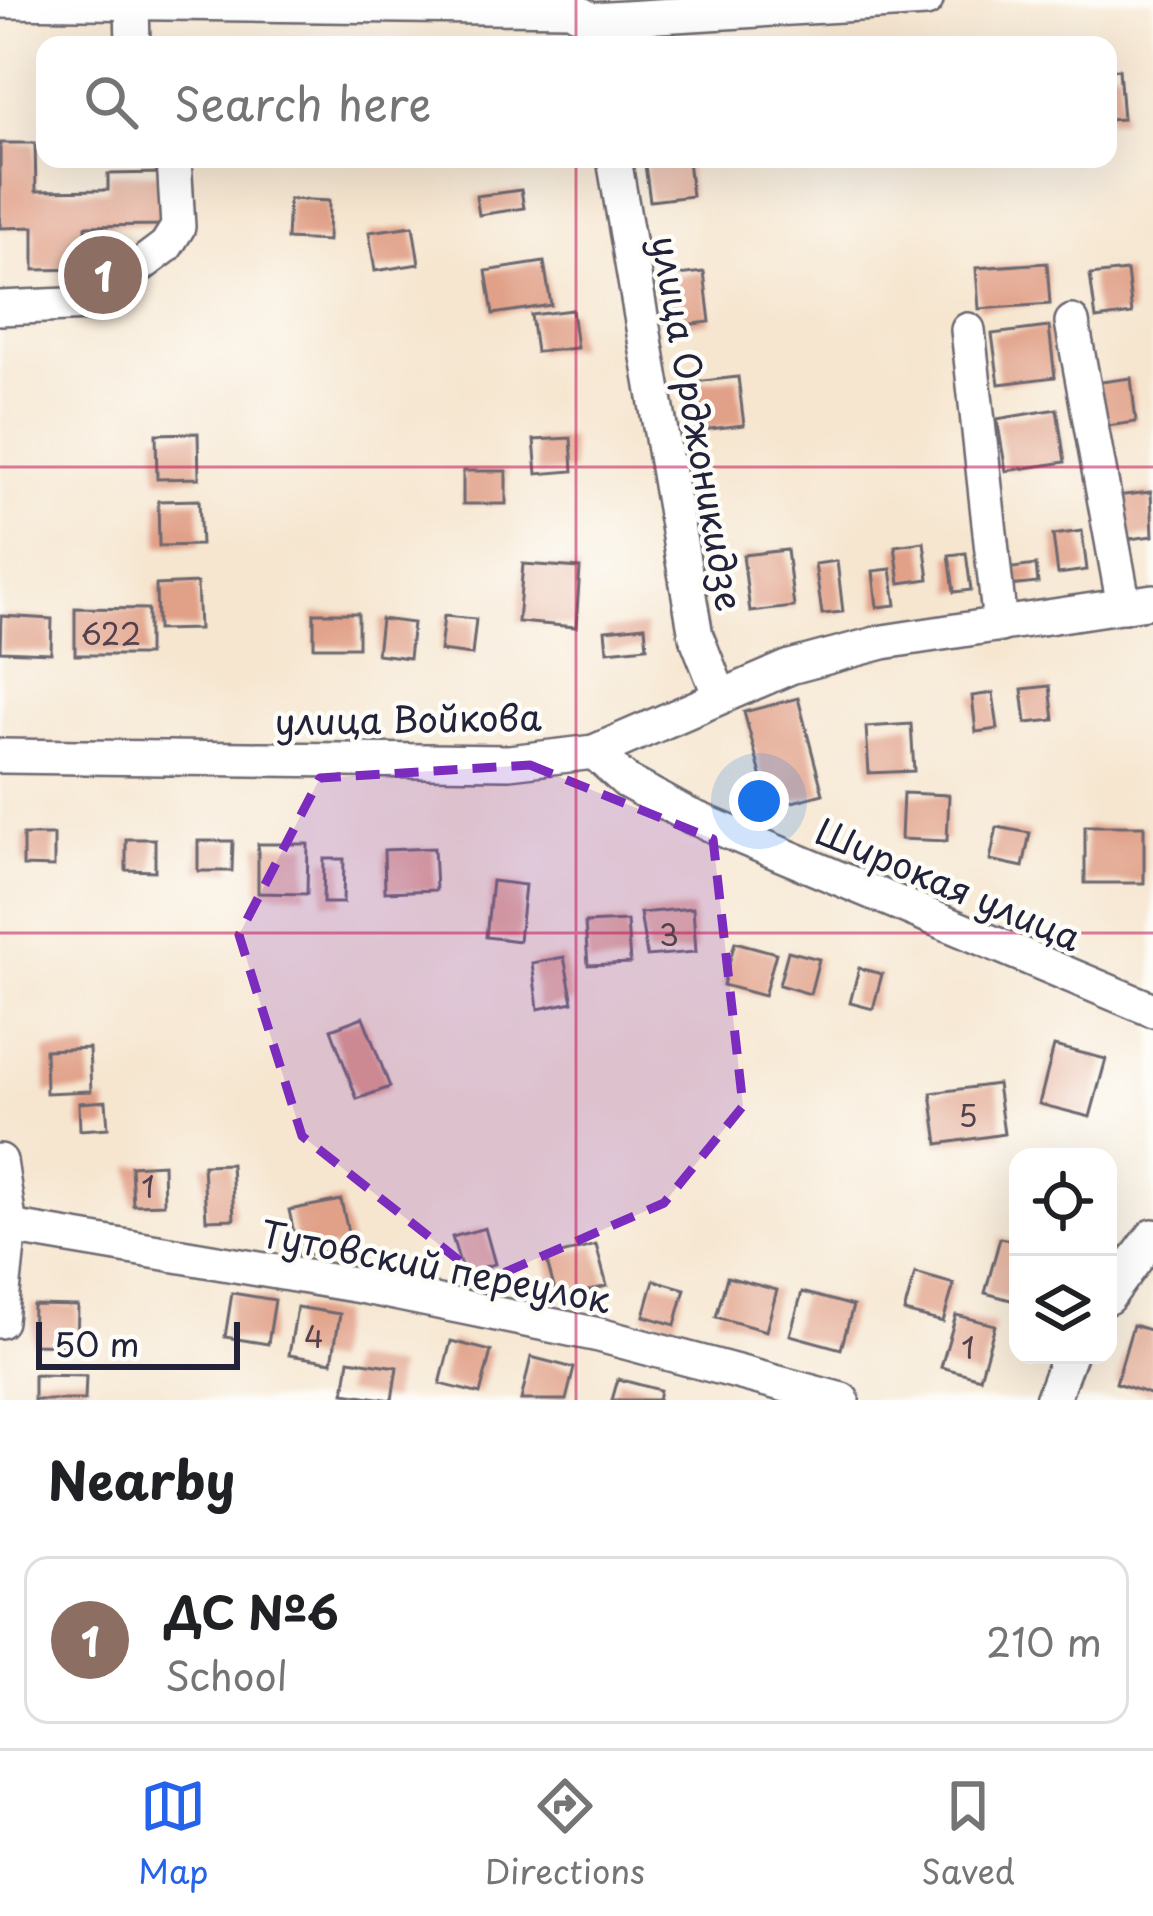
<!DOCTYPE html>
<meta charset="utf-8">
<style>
:root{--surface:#fff;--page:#f6f6f6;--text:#202124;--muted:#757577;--line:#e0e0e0;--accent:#2563eb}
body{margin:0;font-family:"Playpen Sans",sans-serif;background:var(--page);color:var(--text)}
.controls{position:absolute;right:36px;bottom:36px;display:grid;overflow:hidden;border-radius:24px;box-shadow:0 12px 48px #0002}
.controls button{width:108px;height:108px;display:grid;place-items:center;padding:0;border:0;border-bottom:3px solid var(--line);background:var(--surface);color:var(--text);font:60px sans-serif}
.scale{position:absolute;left:36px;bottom:30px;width:204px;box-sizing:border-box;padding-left:12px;border:6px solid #22223b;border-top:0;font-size:33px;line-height:42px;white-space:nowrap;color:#22223b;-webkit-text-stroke:9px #fdfcf7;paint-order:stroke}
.you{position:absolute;left:759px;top:801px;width:42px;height:42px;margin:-30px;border:9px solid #fff;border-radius:50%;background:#1a73e8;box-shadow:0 0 0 18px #1a73e833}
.badge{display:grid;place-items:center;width:78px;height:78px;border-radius:50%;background:var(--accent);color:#fff;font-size:39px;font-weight:700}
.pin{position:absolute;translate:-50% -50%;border:6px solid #fff;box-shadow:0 3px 12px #0006}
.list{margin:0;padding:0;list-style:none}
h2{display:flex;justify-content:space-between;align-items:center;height:156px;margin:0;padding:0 48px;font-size:51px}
h2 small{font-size:39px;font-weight:400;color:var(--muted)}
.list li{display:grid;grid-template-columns:78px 1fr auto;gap:36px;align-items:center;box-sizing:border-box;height:168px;margin:0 24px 24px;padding:0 24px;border:3px solid var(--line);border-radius:24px}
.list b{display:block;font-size:45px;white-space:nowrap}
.list p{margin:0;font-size:39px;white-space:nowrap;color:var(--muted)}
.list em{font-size:39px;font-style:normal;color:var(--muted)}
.icon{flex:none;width:66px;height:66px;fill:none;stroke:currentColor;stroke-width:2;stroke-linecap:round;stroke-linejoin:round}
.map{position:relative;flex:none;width:1153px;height:1400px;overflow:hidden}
.search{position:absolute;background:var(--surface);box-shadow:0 12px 48px #0002;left:36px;right:36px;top:36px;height:132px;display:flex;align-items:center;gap:30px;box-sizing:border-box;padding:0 42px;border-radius:24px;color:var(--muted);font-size:45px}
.sheet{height:348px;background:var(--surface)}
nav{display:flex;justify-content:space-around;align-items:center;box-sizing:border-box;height:168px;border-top:3px solid var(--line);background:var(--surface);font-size:33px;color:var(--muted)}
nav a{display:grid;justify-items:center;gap:6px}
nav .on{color:var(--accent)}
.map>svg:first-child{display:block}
</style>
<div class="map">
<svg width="1153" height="1400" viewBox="0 0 1153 1400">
<rect width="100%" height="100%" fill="#fdfcf7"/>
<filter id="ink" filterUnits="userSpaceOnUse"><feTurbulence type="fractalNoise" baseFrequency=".00833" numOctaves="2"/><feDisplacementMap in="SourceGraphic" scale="24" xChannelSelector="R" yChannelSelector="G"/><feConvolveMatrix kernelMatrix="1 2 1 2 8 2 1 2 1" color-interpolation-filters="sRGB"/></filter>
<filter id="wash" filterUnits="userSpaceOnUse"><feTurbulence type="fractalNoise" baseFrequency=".004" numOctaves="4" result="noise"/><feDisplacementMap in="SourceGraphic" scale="48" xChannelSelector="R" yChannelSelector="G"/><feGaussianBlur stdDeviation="2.7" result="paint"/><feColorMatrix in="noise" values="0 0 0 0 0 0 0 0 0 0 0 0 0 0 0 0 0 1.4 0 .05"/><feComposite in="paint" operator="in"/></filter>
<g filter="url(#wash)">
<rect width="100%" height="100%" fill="#f6e6d0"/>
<g id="blocks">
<g fill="#e1a088">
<polygon points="1119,69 1123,119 1108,120 1108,70"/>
<polygon points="0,143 35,143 36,191 108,190 108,174 163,173 164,225 86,226 87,269 34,270 34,227 0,228"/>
<polygon points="688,160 692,196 650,201 645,165"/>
<polygon points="521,190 524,208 479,215 476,196"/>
<polygon points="289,199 329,201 328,241 287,239"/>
<polygon points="413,226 419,264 375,271 369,232"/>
<polygon points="544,262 551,305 493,314 486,271"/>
<polygon points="1047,263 1050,304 979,309 976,268"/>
<polygon points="1127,271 1132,314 1096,319 1090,275"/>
<polygon points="704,272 710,322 667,327 661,277"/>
<polygon points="572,310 577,348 536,352 531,315"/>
<polygon points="1049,327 1055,377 999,384 992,334"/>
<polygon points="738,377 744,425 692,431 686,383"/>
<polygon points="1131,378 1136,422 1100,427 1094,383"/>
<polygon points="1057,409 1065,462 1006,471 997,419"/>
<polygon points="198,433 199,478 157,479 156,434"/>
<polygon points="571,438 573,471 537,474 534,440"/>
<rect x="463" y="471" width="43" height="33"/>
<polygon points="1151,492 1153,536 1121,540 1115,496"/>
<polygon points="199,500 201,545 159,546 158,501"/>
<polygon points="1082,531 1087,570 1058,574 1053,535"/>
<polygon points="924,542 929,579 900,583 895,546"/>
<polygon points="787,550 794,607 750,612 743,555"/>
<polygon points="966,553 971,590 954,592 949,555"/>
<polygon points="837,561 843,612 822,614 815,564"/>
<polygon points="523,564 580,568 576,627 518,622"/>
<polygon points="1036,565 1038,583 1007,586 1005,569"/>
<polygon points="891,569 896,605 877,607 873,571"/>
<polygon points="197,583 199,629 157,630 156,585"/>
<polygon points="75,608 148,609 148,655 75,655"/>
<rect x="314" y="613" width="44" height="34"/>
<polygon points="1,616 52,619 51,653 0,651"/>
<polygon points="444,616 476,619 472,655 440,651"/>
<polygon points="381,619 413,623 409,658 377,654"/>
<polygon points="645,626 647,647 607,651 605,630"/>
<polygon points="1050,686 1054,720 1026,723 1022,689"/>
<polygon points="993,693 998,729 976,732 972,696"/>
<polygon points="798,698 823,794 770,808 744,712"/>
<polygon points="911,724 914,771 869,773 866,727"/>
<polygon points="903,793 949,795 947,841 901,839"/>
<rect x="1085" y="826" width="59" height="57"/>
<polygon points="997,827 1030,833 1023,867 990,860"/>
<polygon points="23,835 54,835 54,867 23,866"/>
<polygon points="126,839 155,839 155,871 126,870"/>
<polygon points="198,841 233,841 232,871 198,871"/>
<polygon points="258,844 308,844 307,894 258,893"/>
<polygon points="434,848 436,890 385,892 384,850"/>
<polygon points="324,859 344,859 343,903 323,903"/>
<polygon points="492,881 525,885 519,941 486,937"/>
<polygon points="693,908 696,952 647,956 640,913"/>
<polygon points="627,921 630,963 588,965 585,923"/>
<polygon points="735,942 776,953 764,996 723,985"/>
<polygon points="788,951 819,959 810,994 779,985"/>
<polygon points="564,957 573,1002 538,1009 532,963"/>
<polygon points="859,968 882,974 873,1009 850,1003"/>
<polygon points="363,1017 390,1087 357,1099 331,1029"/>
<polygon points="1054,1046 1106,1059 1090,1117 1039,1104"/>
<polygon points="89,1048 91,1091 46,1093 45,1050"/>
<polygon points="997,1084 1004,1134 938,1144 931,1093"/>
<polygon points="106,1101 108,1128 80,1130 79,1103"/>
<polygon points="163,1164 164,1204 133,1205 131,1166"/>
<polygon points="231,1164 234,1219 206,1220 203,1165"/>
<polygon points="341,1200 351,1246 299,1256 289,1210"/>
<polygon points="485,1228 495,1264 463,1273 452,1237"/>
<polygon points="1000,1238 1018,1242 1018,1302 985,1293"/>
<polygon points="596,1245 607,1286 557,1299 546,1258"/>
<polygon points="915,1273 954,1284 943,1322 904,1312"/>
<polygon points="727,1277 777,1290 766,1331 716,1317"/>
<polygon points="654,1280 685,1289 675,1325 644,1316"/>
<polygon points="802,1292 853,1306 841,1349 790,1335"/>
<polygon points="232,1293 275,1300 268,1344 225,1337"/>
<polygon points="33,1305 78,1306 77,1345 32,1344"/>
<polygon points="297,1307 340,1314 332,1362 289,1355"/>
<polygon points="956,1315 995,1325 980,1378 941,1367"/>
<polygon points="1133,1325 1153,1331 1153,1395 1116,1383"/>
<polygon points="451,1341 491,1351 480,1394 440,1384"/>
<polygon points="531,1357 574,1368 566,1400 521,1400"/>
<polygon points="349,1360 397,1367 392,1400 344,1393"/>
<polygon points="34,1375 86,1376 85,1400 34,1400"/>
<polygon points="618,1379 660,1390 658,1400 612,1400"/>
</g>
</g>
</g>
<g filter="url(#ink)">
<use href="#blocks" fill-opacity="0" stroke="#6c676f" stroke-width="3"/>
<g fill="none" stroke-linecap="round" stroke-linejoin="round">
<defs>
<g id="minor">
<polyline points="0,1 571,8 591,20 926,0"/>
<polyline points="132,5 133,45"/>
<polyline points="614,159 696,636 720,696"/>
<polyline points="0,308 89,304 166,246 178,227 174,159"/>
<polyline points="1072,322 1124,606"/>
<polyline points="968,330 1000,625"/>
<polyline points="594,752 626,781 688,815 1153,1010"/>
<polyline points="0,756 509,762 594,752 790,667 883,642 1153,601"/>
<polyline points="0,1161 10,1227 0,1321"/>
<polyline points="10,1227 360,1286 599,1335 842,1400"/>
<polyline points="1108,1297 1153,1236"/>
<polyline points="1052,1400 1069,1355"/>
</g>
</defs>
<use href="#minor" stroke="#6c676f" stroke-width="38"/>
<use href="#minor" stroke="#fff" stroke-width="33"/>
</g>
</g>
<path fill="#7b2cbf" fill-opacity="0.2" stroke="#7b2cbf" stroke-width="9" stroke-dasharray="24 15" stroke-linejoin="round" d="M530,765l183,74 30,267 -79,97 -179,78 -183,-145 -63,-201 81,-157z"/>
<path fill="none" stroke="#c2185b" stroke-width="3" stroke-opacity="0.55" d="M576,0v45M576,159v1241M0,467h1153M0,933h1153"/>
<g text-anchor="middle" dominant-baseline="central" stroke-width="9" stroke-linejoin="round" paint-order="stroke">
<g font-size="30" fill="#52424e">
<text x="111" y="632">622</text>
<text x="669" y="933">3</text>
<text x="968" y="1114">5</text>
<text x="148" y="1185">1</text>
<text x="314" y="1335">4</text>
<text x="968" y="1346">1</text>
</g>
<g font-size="36" fill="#22223b" stroke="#fdfcf7">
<text transform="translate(699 423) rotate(80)">улица Орджоникидзе</text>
<text transform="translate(408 718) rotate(-1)">улица Войкова</text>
<text transform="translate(949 883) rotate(23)">Широкая улица</text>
<text transform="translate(436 1265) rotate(11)">Тутовский переулок</text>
</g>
</g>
</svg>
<div class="controls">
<button><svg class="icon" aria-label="locate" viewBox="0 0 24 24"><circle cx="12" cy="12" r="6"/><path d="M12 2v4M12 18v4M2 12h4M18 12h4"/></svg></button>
<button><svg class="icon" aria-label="layers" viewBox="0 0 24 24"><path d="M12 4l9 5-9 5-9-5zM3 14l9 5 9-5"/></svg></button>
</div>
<div class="scale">50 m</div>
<div class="you"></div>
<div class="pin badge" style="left:103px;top:275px;background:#8d6e63">1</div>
<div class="search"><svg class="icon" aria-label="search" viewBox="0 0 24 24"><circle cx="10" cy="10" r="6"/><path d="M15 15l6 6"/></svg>Search here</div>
</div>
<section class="sheet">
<h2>Nearby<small></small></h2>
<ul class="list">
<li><span class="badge" style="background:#8d6e63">1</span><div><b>ДС №6</b><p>School</p></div><em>210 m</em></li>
</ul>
</section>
<nav>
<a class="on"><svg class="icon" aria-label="map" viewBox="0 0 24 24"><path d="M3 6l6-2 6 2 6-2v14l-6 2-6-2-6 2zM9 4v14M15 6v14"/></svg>Map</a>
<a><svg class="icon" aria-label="directions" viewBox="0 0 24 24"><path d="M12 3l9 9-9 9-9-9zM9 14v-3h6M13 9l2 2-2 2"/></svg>Directions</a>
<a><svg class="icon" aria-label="saved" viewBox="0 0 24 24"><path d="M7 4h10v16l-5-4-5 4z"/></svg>Saved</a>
</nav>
